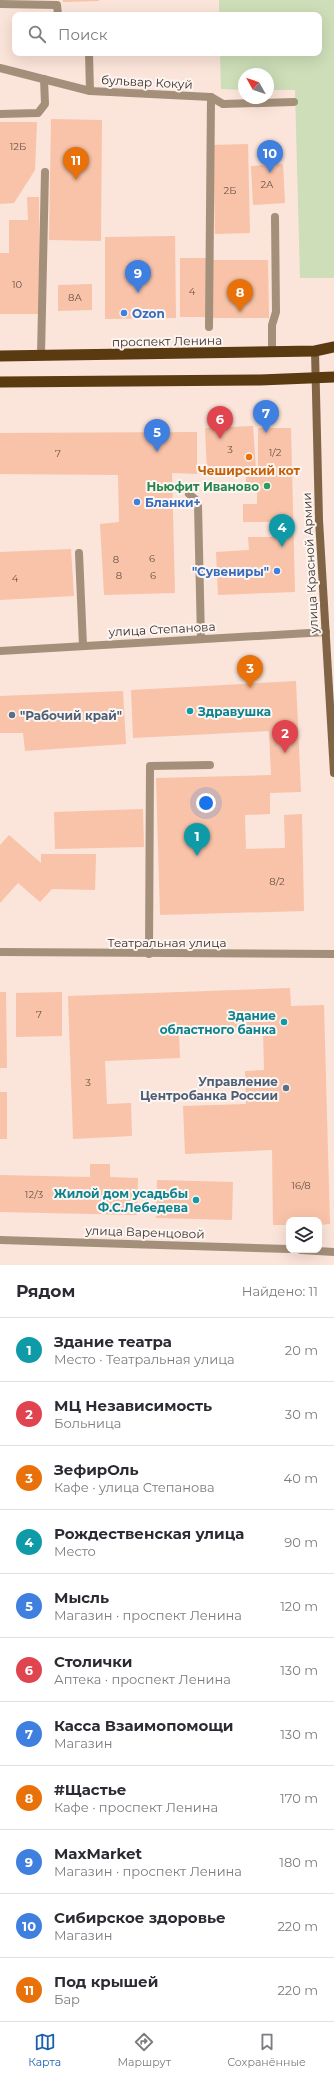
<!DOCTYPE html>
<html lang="ru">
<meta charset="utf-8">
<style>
:root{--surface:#fff;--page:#f7f7f7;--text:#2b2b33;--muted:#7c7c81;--line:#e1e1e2;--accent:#1961b0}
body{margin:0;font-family:Montserrat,sans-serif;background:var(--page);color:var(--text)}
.controls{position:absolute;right:12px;bottom:12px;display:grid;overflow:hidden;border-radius:8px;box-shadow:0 4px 16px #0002}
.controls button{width:36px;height:36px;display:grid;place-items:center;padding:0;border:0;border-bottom:1px solid var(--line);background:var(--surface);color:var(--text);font:20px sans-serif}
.compass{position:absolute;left:238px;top:68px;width:36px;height:36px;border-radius:50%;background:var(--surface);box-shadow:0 4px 16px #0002;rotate:310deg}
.you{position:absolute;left:206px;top:803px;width:14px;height:14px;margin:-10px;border:3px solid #fff;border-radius:50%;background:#1a73e8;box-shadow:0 0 0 6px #1a73e833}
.badge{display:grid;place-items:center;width:26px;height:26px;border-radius:50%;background:var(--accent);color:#fff;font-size:13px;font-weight:700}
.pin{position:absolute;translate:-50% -33px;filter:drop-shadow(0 1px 2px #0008)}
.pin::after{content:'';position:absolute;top:21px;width:14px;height:12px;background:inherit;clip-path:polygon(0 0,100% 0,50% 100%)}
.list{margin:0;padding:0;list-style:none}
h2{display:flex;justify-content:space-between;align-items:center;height:52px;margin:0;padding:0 16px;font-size:17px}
h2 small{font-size:13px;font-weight:400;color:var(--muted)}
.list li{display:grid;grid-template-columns:26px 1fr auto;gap:12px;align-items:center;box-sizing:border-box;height:64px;padding:0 16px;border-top:1px solid var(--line)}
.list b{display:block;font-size:15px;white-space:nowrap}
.list p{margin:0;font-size:13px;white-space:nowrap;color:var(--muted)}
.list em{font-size:13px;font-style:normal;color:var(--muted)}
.icon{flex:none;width:22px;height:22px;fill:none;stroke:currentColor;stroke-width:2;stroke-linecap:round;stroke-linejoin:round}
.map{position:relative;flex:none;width:334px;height:1265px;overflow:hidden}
.search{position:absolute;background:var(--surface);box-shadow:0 4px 16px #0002;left:12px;right:12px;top:12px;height:44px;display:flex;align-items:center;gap:10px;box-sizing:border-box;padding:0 14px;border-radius:8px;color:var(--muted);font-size:15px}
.sheet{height:756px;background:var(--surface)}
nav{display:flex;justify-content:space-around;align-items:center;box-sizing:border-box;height:56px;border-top:1px solid var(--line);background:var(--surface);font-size:11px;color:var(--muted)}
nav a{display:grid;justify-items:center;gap:2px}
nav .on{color:var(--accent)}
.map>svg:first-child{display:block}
</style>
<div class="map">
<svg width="334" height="1265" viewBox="0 0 334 1265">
<rect width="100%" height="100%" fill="#fbe4d9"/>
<polygon fill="#cddeb8" points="219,0 334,0 334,278 300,278 295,90 268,90 268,74 244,74 244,90 221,89 220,53 319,53 319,15 219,15"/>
<g fill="#f8c3a9">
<polygon points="63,0 99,0 99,1 63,2"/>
<polygon points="51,119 102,120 101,241 49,240"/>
<polygon points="0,122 37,122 35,170 14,203 0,204"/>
<polygon points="248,144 250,233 215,234 213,145"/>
<polygon points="283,164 285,203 253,205 251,166"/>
<polygon points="27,197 39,197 40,314 0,314 0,253 9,253 9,220 28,220"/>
<polygon points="175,236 176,318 105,319 105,237"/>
<rect x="180" y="258" width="26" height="59"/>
<polygon points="212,260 268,260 269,318 212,318"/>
<polygon points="92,284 92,310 58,311 58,285"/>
<polygon points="253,426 256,469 207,471 205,428"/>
<polygon points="258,428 291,428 295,592 218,595 216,552 249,550 248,537 272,537 272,522 243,522 243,504 257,504 257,489 246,489 246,475 258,475"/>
<polygon points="197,432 197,474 172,473 175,593 104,595 100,524 119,522 118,475 0,474 0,433"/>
<polygon points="71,549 74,596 0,600 0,552"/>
<polygon points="296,681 301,792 270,793 270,814 245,815 246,849 285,848 284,815 302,814 304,911 160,915 156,778 271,775 269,731 133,738 131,690"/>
<polygon points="123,691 126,744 25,751 23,733 0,733 0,696"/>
<polygon points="143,809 144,847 55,849 54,812"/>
<polygon points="9,835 41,863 41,854 96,854 95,890 52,889 40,902 18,883 0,903 0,845"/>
<polygon points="290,988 291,1006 324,1005 330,1224 319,1225 319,1220 289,1220 289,1225 273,1225 272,1150 185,1154 183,1106 246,1104 245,1071 264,1070 263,1031 179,1034 180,1058 105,1061 107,1104 131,1103 132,1136 73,1139 68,996"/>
<polygon points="0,992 6,992 7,1068 0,1068"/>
<polygon points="62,992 62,1036 16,1037 16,993"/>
<rect x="0" y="1092" width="7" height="47"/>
<polygon points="90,1164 110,1164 110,1177 138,1178 137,1215 0,1212 0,1175 90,1177"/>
<polygon points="157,1180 233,1182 232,1220 156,1218"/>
</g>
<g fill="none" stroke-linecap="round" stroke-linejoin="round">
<g stroke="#a48f7a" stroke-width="8">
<polyline points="0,4 57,5 58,15"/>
<polyline points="89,53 90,91"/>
<polyline points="0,68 90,91 211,97 223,104 294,102"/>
<polyline points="0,114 38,113 45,104 44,79"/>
<polyline points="272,352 272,325 276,312 275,217"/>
<polyline points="41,355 45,172"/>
<polyline points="189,494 195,499 198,505 201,639"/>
<polyline points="79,553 83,646"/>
<polyline points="149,954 150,766 210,765"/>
</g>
<polyline stroke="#a48f7a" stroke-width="8" points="209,327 211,97"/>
<g stroke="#a48f7a" stroke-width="8">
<polyline points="0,651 326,632"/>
<polyline points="0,952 334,954"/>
<polyline points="0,1240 289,1249"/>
<polyline points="301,1250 334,1252"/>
</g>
<polyline stroke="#816445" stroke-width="8" points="315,351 319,520 334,773"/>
<g stroke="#5a3a10" stroke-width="11">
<polyline points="0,356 315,351 334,347"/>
<polyline points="0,382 260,380 334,377"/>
</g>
</g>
<g fill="#3f7fe0" stroke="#fcf5f1" stroke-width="1.5">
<circle cx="124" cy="313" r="4"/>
<circle cx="137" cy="502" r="4"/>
<circle cx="277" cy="571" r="4"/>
</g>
<circle fill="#e8710a" stroke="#fcf5f1" stroke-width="1.5" cx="249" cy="457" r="4"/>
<circle fill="#2e9e5b" stroke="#fcf5f1" stroke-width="1.5" cx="267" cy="486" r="4"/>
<g fill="#0f9aa8" stroke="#fcf5f1" stroke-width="1.5">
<circle cx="190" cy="711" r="4"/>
<circle cx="284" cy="1022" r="4"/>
<circle cx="196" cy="1200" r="4"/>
</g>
<g fill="#5c6f8a" stroke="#fcf5f1" stroke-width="1.5">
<circle cx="12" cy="715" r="4"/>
<circle cx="286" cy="1088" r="4"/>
</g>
<g text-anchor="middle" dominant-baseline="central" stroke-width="4" stroke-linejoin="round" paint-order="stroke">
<g font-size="10" fill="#6c5448">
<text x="18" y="146">12Б</text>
<text x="267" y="184">2А</text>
<text x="230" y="190">2Б</text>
<text x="17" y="284">10</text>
<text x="192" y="291">4</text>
<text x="75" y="297">8А</text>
<text x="230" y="449">3</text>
<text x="275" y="452">1/2</text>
<text x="58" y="453">7</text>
<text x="152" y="558">6</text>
<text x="116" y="559">8</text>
<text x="119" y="575">8</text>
<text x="153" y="575">6</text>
<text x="15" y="578">4</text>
<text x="277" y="881">8/2</text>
<text x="39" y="1014">7</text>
<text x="88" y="1082">3</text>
<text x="301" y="1185">16/8</text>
<text x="34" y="1194">12/3</text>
</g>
<g font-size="12" fill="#3d2f28" stroke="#fcf5f1">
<text transform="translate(147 82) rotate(3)">бульвар Кокуй</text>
<text transform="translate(167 341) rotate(-1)">проспект Ленина</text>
<text transform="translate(310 563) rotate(-93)">улица Красной Армии</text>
<text transform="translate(162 629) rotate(-3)">улица Степанова</text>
<text x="167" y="942">Театральная улица</text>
<text transform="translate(145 1232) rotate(2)">улица Варенцовой</text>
</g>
<g font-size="12" font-weight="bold" fill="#366cbe" stroke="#fcf5f1" text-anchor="start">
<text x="132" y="313">Ozon</text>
<text x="145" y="502">Бланки+</text>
<text x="269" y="571" text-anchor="end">"Сувениры"</text>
</g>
<g font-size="12" font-weight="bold" fill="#c56008" stroke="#fcf5f1">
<text x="249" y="470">Чеширский кот</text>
</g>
<g font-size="12" font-weight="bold" fill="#27864d" stroke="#fcf5f1" text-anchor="end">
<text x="259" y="486">Ньюфит Иваново</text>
</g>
<g font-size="12" font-weight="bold" fill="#0d838f" stroke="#fcf5f1" text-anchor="end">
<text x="198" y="711" text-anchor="start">Здравушка</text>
<text x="276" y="1015">Здание<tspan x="276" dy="14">областного банка</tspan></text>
<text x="188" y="1193">Жилой дом усадьбы<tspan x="188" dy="14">Ф.С.Лебедева</tspan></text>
</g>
<g font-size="12" font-weight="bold" fill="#4e5e75" stroke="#fcf5f1" text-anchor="start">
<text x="20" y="715">"Рабочий край"</text>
<text x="278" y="1081" text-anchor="end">Управление<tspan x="278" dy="14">Центробанка России</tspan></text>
</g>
</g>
</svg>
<div class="controls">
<button><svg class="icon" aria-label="layers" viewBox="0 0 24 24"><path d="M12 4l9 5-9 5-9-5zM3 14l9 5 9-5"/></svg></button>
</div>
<svg class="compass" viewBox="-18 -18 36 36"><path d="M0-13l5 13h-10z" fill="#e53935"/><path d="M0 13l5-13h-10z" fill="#7c7c81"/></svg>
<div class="you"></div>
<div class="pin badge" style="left:197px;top:856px;background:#0f9aa8">1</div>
<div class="pin badge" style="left:285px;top:753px;background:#e0444e">2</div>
<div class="pin badge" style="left:250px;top:688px;background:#e8710a">3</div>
<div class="pin badge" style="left:282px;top:547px;background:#0f9aa8">4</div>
<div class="pin badge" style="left:157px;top:452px;background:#3f7fe0">5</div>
<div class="pin badge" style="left:220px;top:439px;background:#e0444e">6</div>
<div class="pin badge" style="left:266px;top:433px;background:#3f7fe0">7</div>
<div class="pin badge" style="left:240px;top:312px;background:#e8710a">8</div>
<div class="pin badge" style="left:138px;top:293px;background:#3f7fe0">9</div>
<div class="pin badge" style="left:270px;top:173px;background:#3f7fe0">10</div>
<div class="pin badge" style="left:76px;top:180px;background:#e8710a">11</div>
<div class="search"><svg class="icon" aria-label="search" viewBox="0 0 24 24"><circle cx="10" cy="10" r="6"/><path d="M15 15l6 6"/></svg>Поиск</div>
</div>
<section class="sheet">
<h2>Рядом<small>Найдено: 11</small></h2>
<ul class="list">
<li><span class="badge" style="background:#0f9aa8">1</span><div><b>Здание театра</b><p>Место · Театральная улица</p></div><em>20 m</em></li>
<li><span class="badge" style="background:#e0444e">2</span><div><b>МЦ Независимость</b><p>Больница</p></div><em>30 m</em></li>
<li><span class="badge" style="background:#e8710a">3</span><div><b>ЗефирОль</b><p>Кафе · улица Степанова</p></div><em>40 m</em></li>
<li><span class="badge" style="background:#0f9aa8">4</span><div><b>Рождественская улица</b><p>Место</p></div><em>90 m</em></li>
<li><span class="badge" style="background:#3f7fe0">5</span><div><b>Мысль</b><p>Магазин · проспект Ленина</p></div><em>120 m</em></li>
<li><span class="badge" style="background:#e0444e">6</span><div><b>Столички</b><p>Аптека · проспект Ленина</p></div><em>130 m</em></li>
<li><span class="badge" style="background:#3f7fe0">7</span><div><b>Касса Взаимопомощи</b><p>Магазин</p></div><em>130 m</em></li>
<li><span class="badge" style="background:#e8710a">8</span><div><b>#Щастье</b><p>Кафе · проспект Ленина</p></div><em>170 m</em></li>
<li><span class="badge" style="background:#3f7fe0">9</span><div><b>MaxMarket</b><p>Магазин · проспект Ленина</p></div><em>180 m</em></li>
<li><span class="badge" style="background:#3f7fe0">10</span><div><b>Сибирское здоровье</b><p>Магазин</p></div><em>220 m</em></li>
<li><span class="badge" style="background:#e8710a">11</span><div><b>Под крышей</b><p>Бар</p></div><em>220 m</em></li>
</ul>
</section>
<nav>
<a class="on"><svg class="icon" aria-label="map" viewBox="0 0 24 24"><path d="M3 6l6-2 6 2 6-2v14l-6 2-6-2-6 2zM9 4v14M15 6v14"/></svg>Карта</a>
<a><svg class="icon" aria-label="directions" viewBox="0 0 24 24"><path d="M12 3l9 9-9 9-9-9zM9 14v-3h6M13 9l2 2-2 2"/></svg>Маршрут</a>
<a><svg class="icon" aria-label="saved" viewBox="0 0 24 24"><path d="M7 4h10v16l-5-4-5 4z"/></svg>Сохранённые</a>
</nav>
